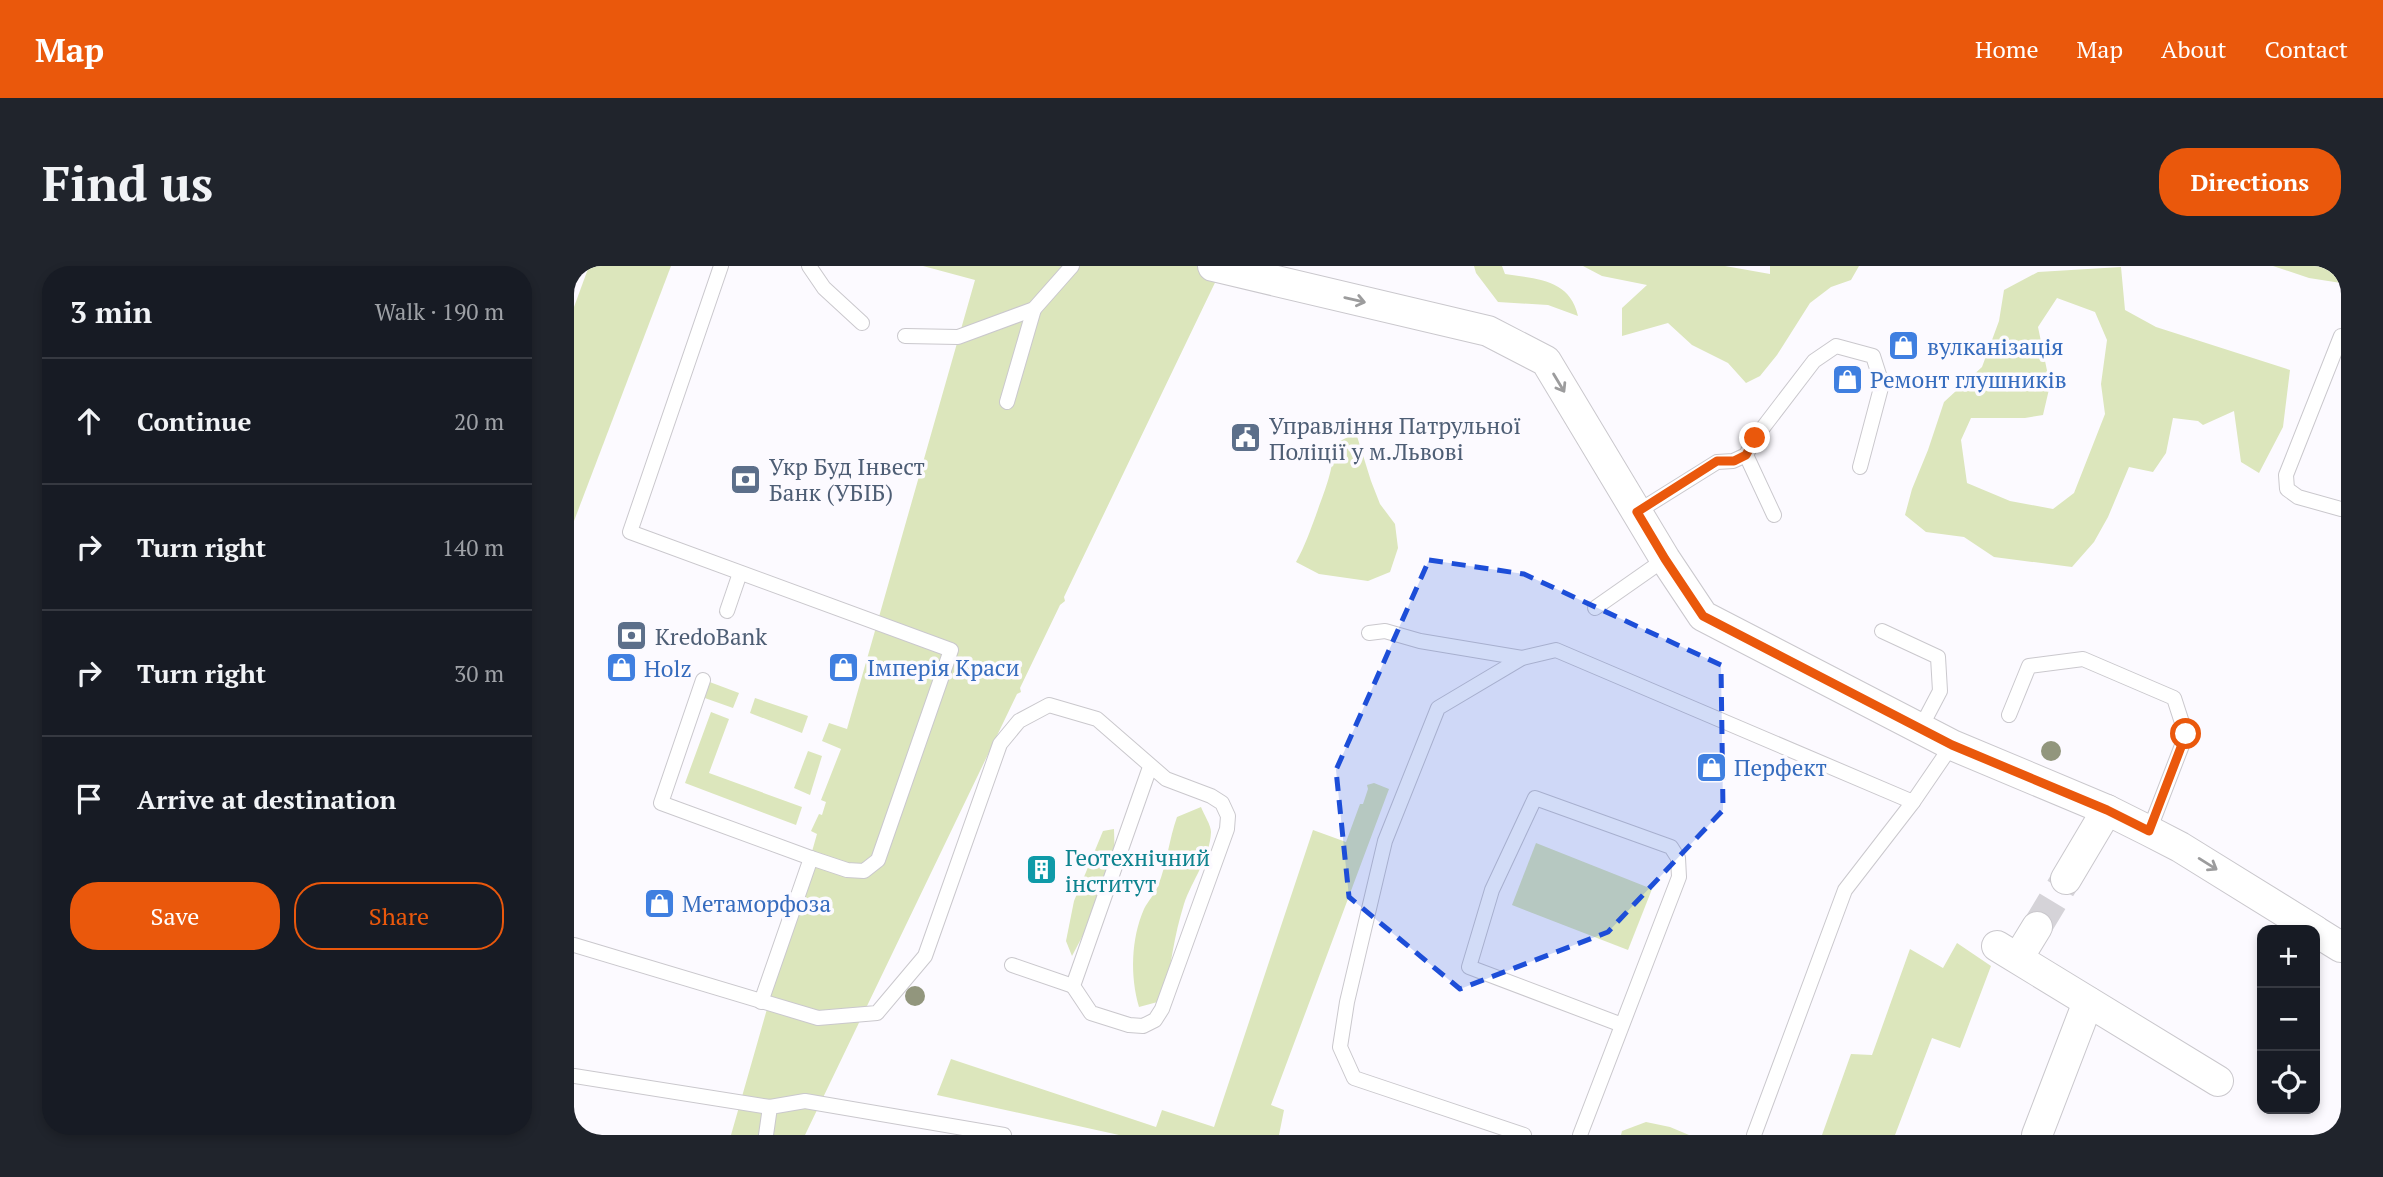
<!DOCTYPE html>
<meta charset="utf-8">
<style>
:root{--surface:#171b24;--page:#20242c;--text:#f1f3f6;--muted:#9ea1a6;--line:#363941;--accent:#ea580c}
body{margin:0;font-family:"PT Serif",serif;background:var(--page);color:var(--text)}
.controls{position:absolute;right:21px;bottom:21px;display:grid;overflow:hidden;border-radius:14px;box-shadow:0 4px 10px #0003}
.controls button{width:63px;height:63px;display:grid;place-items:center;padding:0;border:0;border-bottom:2px solid var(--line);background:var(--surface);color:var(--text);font:35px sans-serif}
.stop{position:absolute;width:21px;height:21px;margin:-16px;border:5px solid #ea580c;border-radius:50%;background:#fff}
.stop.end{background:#ea580c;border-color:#fff;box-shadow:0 2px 7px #0008}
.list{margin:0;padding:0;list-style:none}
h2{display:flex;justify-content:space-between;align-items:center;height:91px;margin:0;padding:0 28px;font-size:30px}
h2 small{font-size:23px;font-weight:400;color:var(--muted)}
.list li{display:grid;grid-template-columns:46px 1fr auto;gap:21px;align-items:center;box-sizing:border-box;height:126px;padding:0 28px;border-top:2px solid var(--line)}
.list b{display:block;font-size:26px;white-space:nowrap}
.list em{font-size:23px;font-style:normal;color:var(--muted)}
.actions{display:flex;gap:14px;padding:21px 28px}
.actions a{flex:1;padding:16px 0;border:2px solid var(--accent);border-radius:28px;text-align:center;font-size:24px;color:var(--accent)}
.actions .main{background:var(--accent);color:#fff}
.icon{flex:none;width:38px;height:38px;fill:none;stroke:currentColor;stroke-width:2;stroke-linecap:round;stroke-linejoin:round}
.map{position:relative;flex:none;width:1767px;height:869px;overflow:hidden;border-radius:28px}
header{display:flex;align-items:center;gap:42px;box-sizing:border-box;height:98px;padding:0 35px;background:var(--accent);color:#fff}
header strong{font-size:33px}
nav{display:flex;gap:38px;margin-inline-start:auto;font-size:24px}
.intro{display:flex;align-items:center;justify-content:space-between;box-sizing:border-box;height:168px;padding:0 42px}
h1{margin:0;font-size:49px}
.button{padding:18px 32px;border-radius:28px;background:var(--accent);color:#fff;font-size:24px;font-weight:700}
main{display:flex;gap:42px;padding:0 42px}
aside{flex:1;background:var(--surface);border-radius:28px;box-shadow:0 4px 10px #0003}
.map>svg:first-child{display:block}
</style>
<header>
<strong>Map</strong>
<nav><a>Home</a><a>Map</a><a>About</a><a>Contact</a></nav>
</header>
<div class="intro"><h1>Find us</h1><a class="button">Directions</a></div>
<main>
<aside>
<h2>3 min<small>Walk · 190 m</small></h2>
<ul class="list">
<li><svg class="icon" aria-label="ahead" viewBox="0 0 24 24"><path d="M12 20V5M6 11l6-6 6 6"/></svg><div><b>Continue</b></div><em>20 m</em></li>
<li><svg class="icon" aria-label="right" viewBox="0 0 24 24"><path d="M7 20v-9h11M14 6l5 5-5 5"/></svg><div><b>Turn right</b></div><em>140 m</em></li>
<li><svg class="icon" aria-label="right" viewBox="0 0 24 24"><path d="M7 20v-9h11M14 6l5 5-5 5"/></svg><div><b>Turn right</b></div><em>30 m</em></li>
<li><svg class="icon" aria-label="arrive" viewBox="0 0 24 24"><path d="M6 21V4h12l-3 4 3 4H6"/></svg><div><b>Arrive at destination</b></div></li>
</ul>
<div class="actions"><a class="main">Save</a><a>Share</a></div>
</aside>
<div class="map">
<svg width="1767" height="869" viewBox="0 0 1767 869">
<rect width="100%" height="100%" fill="#fcfaff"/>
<g fill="#dce6bc" fill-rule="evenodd">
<polygon points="15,0 97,0 0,255 0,41"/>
<polygon points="349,0 649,0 490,331 491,335 486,339 446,422 447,426 443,428 231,869 157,869 243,568 237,565 245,548 248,549 252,536 247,534 267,483 248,475 255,457 273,463 401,14"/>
<path d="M900,0h28l3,8c31,5 65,5 73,42l-30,-11 -50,-3 -22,-29z"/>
<polygon points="1009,0 1151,0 1196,8 1196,0 1285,0 1277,14 1257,21 1236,37 1203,89 1186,110 1172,117 1154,97 1118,79 1094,57 1048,70 1048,42 1073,19 1028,10"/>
<polygon points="1699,0 1767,0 1767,17 1735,12"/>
<path d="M1547,1l4,43 31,17 134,43 -7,57 -24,46 -18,-11 -7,-51 -31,14 -5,-4 -25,-3 -7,35 -13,19 -24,-5 -21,50 -14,25 -22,25 -78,-10 -30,-20 -38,-5 -21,-17 7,-26 16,-39 16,-48 38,-35 17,-46 5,-31 34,-18zM1483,32l38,14 12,28 -6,44 4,30 -31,79 -21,16 -43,-8 -43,-18 -6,-43 10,-22h54l18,-3 7,-30 -12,-58z"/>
<path d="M782,167l15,48 9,23 15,20 3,24 -8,24 -22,9 -49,-7 -23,-12c9,-16 14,-31 20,-47 9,-26 17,-42 18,-71z"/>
<polygon points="133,415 165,427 159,442 128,431"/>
<polygon points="181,432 234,450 228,467 176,447"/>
<polygon points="137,446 155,453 135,507 228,541 222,559 111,517"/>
<polygon points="234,485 248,490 236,529 220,522"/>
<polygon points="800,517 815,523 697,839 710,844 705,869 545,869 363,829 377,793 582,861 588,844 640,861 739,564 772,576 786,538 789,538 794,523 793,519"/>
<path d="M627,541c3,8 10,18 10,25 -1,26 -19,48 -27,72 -10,32 -14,63 -19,96l-26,7c-9,-31 -8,-68 5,-98 4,-8 11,-15 14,-23 9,-22 11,-47 19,-69z"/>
<polygon points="540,563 541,599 525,639 498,690 492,675 500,635 529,565"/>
<polygon points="962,577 1078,623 1054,684 938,639"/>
<polygon points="1383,677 1417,700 1386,782 1358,772 1321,869 1248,869 1277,788 1298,789 1336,683 1369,702"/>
<polygon points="1072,856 1096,861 1115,869 1047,869 1048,865"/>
</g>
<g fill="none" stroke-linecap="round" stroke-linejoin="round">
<polyline stroke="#d5d3d8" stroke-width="30" stroke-dasharray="30 15" stroke-linecap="butt" points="1463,661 1492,613"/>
<defs>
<g id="lane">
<polyline points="147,0 56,266 377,384 304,594 290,605 273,604 237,592 187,736"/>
<polyline points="235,0 250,22 288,57"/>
<polyline points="331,70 384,71 460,43 498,0"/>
<polyline points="1767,70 1712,209 1713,223 1724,231 1767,243"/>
<polyline points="433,136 460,43"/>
<polyline points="1172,189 1200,249"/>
<polyline points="1063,246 1143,196 1159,195 1172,189 1181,172 1240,95 1262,80 1299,90 1308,118 1286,201"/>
<polyline points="1021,342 1091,293"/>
<polyline points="153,345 166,307"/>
<polyline points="1308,365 1364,391 1366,425 1346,463"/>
<polyline points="795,367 811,365 846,375 948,392"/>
<polyline points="129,414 87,537 237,592"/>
<polyline points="1435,449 1455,400 1509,393 1600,432 1612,469 1575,565"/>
<polyline points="0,679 244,752 303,747 351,690 426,478 445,455 475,439 523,453 592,513 637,530 648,537 654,550 653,563 588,743 581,754 569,760 555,759 517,747 499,720 576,501"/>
<polyline points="438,699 499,720"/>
<polyline points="0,810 196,841"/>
<polyline points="192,869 196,841 231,835 430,869"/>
<polyline points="950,869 780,812 766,781 773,736 811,575 864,442 948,392 982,384 1339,536 1378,479"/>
<polyline points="1006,869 1105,611 1104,592 1097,581 961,532 918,624 895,701 1048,759"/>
<polyline points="1180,869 1271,624 1339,536"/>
</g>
<g id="street">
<polyline points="639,0 914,65 972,95 1091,293 1129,350 1378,479 1533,544 1575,565 1606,581 1740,664"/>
<polyline points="1492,613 1533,544"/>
<polyline points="1741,665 1767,681"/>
<polyline points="1423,680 1644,815"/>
<polyline points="1444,692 1463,661"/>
<polyline points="1463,869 1514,736"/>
</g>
</defs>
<use href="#lane" stroke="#cac8cd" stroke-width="16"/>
<use href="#street" stroke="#cac8cd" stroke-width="32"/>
<use href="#lane" stroke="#fff" stroke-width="14"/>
<use href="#street" stroke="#fff" stroke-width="30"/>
</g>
<g fill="#92967d">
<circle cx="1477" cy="485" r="10"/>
<circle cx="341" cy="730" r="10"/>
</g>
<defs><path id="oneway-shaft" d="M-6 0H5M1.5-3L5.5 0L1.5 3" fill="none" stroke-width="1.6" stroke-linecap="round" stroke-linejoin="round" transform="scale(1.75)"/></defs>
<g stroke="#9c9c9d">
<use href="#oneway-shaft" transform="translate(781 34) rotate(13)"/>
<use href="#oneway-shaft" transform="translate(985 117) rotate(59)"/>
<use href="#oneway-shaft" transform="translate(1634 598) rotate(32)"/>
</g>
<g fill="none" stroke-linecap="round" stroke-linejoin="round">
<polyline stroke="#ea580c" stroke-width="9" points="1181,172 1172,189 1160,195 1143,195 1063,246 1091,293 1129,350 1378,479 1533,544 1575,565 1612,468"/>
</g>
<path fill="#1d4ed8" fill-opacity="0.2" stroke="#1d4ed8" stroke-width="5" stroke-dasharray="14 9" stroke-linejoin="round" d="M855,294l95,14 197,91 2,145 -115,122 -148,57 -111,-92 -13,-127z"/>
<defs>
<symbol id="shop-square" viewBox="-11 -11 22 22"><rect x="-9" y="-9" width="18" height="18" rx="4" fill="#3f7fe0" stroke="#fcfaff"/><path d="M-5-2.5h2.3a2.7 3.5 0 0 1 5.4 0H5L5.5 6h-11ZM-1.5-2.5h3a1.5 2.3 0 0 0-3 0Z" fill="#fff"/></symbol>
<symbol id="civic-square" viewBox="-11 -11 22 22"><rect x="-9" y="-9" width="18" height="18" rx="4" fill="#5c6f8a" stroke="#fcfaff"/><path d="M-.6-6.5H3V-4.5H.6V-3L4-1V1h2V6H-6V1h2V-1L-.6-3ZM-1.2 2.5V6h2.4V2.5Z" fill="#fff"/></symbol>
<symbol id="bank-square" viewBox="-11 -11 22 22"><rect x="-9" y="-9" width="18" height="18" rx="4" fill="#5c6f8a" stroke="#fcfaff"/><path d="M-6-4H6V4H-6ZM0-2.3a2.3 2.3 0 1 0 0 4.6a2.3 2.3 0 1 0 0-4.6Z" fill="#fff"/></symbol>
<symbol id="building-square" viewBox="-11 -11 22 22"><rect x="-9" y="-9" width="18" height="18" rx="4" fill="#0f9aa8" stroke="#fcfaff"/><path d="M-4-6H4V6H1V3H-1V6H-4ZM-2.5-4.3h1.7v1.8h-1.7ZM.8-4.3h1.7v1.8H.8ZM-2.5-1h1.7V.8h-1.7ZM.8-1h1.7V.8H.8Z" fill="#fff"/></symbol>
</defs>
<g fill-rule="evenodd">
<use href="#shop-square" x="1312" y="62" width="35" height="35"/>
<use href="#shop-square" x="1256" y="96" width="35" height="35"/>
<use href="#civic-square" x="654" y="154" width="35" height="35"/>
<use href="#bank-square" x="154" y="196" width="35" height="35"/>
<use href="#bank-square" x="40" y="352" width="35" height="35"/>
<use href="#shop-square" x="252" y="384" width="35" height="35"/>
<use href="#shop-square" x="30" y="384" width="35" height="35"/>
<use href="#shop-square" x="1120" y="484" width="35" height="35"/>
<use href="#building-square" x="450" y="586" width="35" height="35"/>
<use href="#shop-square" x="68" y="620" width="35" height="35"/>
</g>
<g text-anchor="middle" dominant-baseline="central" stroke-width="7" stroke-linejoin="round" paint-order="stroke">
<g font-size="23" fill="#366cbe" stroke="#fcfaff" text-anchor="start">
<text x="1353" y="80">вулканізація</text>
<text x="1296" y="113">Ремонт глушників</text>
<text x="293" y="401">Імперія Краси</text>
<text x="70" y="402">Holz</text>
<text x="1160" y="501">Перфект</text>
<text x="108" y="637">Метаморфоза</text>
</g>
<g font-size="23" fill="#4e5e75" stroke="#fcfaff" text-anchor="start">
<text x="695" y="159">Управління Патрульної<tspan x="695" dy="26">Поліції у м.Львові</tspan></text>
<text x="195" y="200">Укр Буд Інвест<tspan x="195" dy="26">Банк (УБІБ)</tspan></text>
<text x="81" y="370">KredoBank</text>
</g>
<g font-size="23" fill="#0d838f" stroke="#fcfaff" text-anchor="start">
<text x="491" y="591">Геотехнічний<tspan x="491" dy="26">інститут</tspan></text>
</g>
</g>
</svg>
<div class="controls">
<button>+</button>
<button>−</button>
<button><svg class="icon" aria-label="locate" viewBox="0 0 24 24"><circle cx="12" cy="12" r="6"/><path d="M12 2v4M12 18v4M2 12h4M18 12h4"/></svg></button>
</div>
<div class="stop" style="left:1612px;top:468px"></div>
<div class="stop end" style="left:1181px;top:172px"></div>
</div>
</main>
